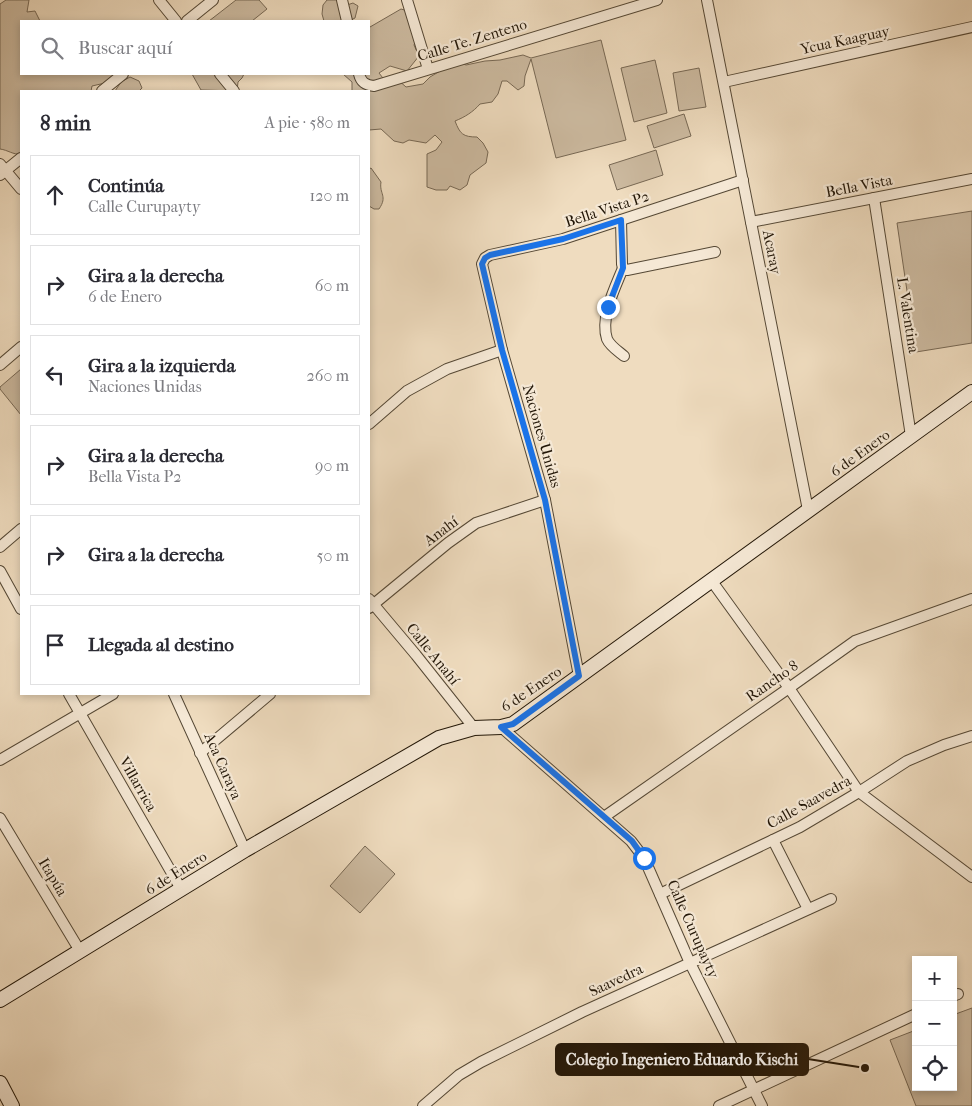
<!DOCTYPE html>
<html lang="es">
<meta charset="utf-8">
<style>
:root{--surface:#fff;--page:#f7f7f7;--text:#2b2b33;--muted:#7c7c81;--line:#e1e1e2}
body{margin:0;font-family:"IM FELL French Canon",serif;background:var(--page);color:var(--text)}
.controls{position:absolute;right:15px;bottom:15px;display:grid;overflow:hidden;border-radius:0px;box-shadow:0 2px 8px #0003}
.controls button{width:45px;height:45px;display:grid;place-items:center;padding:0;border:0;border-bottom:1px solid var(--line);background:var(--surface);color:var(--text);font:25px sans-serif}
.stop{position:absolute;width:15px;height:15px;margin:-11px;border:4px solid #1a73e8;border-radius:50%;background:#fff}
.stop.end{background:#1a73e8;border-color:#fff;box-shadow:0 1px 5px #0008}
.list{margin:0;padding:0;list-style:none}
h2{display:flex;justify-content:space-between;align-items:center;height:65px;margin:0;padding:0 20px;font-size:21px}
h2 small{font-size:16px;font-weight:400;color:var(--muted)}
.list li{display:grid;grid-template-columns:32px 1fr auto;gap:15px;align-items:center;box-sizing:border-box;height:80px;margin:0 10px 10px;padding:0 10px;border:1px solid var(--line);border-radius:0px}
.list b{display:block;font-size:19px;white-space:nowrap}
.list p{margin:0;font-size:16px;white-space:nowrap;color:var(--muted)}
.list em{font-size:16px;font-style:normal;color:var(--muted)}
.icon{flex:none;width:28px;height:28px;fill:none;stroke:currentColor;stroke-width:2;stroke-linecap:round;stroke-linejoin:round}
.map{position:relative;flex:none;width:972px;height:1106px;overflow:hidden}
.search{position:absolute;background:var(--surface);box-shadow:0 2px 8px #0003;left:20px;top:20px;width:350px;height:55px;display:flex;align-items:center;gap:12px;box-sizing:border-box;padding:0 18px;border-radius:0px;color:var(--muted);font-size:19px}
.panel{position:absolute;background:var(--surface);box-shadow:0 2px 8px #0003;left:20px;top:90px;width:350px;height:605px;border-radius:0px}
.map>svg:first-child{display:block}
</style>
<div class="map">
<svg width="972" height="1106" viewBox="0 0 972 1106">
<rect width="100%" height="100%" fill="#efdcbf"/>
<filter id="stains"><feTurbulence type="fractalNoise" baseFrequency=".004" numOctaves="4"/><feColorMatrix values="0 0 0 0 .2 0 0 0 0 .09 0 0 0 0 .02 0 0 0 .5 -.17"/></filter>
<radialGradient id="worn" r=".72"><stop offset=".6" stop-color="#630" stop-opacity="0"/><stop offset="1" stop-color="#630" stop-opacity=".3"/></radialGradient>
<g fill="#ccbaa0" stroke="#776854">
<path d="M6,0h23l-2,12 8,-1 5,10h-19v53h96l-12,9 -13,3 -1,5h-70v63c-8,1 -13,-4 -21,-5v-145z"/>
<polygon points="236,0 259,0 267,9 252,21 209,21"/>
<polygon points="327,0 344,0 347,5 353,3 358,6 355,18 349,21 324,21 322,14 323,5"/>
<path d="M401,9l10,3 7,23 -4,10 5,11 -12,15 -17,-5 -11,7 7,9 11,-3 9,8 17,-3 7,-7 27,-16 9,4 19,-4 15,-1 23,-5 8,3 70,-18 25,100 -70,18 -25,-99 -6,17 -1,10 -6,4 -11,-9h-5l-4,13 -6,8 -12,2c-7,8 -15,13 -25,17 5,13 8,16 22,16l6,6 5,9 -2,11 -16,12 -3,10 -7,5 -10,-4 -3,4h-11l-9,-3v-33l9,-4 6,-8 -7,-7 -9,8 -17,-3 -6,3 -9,-2 -13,-12 -12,1v-39h-17v-9l-9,-8h26v-47h1z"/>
<polygon points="655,60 667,113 634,122 621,68"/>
<polygon points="699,68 706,107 679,111 673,73"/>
<polygon points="192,74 244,74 242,78 238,82 237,91 201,90"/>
<polygon points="130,77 139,81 142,88 139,91 115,91 121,82"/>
<polygon points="684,114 691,136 654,148 647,126"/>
<polygon points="656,150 663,175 617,190 609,165"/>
<path d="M371,168l10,14c-2,12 7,14 -2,27h-5l-5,-3v-37z"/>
<polygon points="972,211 972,343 916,352 897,223"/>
<polygon points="21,369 21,415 0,389 0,387"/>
<polygon points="365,846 395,874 360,913 330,886"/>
<polygon points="972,1008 972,1106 916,1106 890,1040 916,1030 916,1087 953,1087 953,1015"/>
</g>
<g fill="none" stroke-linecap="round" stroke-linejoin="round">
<defs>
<g id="street">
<polyline points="159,0 176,21"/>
<polyline points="342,0 347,21"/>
<polyline points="407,0 428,69"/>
<polyline points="707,0 808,510"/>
<polyline points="187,21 213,0"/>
<polyline points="220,74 234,91"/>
<path d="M359,74c2,8 6,11 15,12l283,-86"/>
<polyline points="724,82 972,27"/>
<polyline points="102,91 123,74"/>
<polyline points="0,164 21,189"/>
<polyline points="0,175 21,158"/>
<polyline points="874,198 911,436"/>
<polyline points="621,220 622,264 623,268 627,270 715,252"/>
<polyline points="751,222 972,179"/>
<path d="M623,268c-8,20 -23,49 -16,71 3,7 11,12 17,17"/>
<polyline points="0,365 21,347"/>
<polyline points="369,424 407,391 447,369 502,350"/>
<polyline points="0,547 21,529"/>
<polyline points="0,571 21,609"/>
<polyline points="711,580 789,688 859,792 972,877"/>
<polyline points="369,599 416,655 474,728"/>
<polyline points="369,608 448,543 476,523 545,500"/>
<polyline points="579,676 545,500 502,350 482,264 485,258 490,255 563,239 743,180"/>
<polyline points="69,694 181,889"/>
<polyline points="174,694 245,850"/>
<polyline points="501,727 631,841 644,858 690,963 762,1106"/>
<polyline points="200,753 270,694"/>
<polyline points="0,760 113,694"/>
<polyline points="604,817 789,688 855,641 972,599"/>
<polyline points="0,818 80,951"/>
<polyline points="773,840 808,909"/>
<polyline points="660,894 800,827 859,792 907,761 944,745 972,736"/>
<polyline points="953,996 958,994"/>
<polyline points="423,1106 459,1075 481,1062 582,1012 831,899"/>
<polyline points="719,1106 916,1014"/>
</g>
<g id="secondary">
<polyline points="0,1000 245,850 439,738 474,728 501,727 513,724 972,392"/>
<polyline points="0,1083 12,1106"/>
</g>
</defs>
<use href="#street" stroke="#554835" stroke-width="12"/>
<use href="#secondary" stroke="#221607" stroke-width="16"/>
<use href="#street" stroke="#f5e8d5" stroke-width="10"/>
<use href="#secondary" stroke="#f5e8d5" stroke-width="14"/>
</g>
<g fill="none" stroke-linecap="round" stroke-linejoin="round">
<polyline stroke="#1a73e8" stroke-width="6" points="608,307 623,268 621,220 563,239 490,255 485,258 482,264 502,350 545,500 579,676 513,724 501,727 632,841 644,858"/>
</g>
<g text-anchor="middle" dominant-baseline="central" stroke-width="4.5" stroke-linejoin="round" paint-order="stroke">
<g font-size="15" fill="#221607" stroke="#f5e8d5">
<text transform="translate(472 40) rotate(-17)">Calle Te. Zenteno</text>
<text transform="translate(845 40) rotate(-12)">Ycua Kaaguay</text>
<text transform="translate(859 186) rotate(-11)">Bella Vista</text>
<text transform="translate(607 209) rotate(-18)">Bella Vista P2</text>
<text transform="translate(772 252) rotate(79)">Acaray</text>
<text transform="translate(908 315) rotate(81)">L. Valentina</text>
<text transform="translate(542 436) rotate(74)">Naciones Unidas</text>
<text transform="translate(860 453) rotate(-36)">6 de Enero</text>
<text transform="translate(441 531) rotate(-37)">Anahí</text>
<text transform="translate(433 654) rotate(51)">Calle Anahí</text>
<text transform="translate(772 681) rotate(-35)">Rancho 8</text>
<text transform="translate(531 689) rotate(-34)">6 de Enero</text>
<text transform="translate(223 766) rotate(66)">Aca Caraya</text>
<text transform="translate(138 784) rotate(60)">Villarrica</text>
<text transform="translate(809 802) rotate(-29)">Calle Saavedra</text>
<text transform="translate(176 873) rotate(-32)">6 de Enero</text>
<text transform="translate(53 877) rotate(59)">Itapúa</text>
<text transform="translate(693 929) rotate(66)">Calle Curupayty</text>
<text transform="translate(616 980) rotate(-25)">Saavedra</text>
</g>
</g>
<path fill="none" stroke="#221607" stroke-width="2" d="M865 1068L808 1059"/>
<circle fill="#221607" stroke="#f5e8d5" stroke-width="2" cx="865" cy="1068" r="5"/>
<rect fill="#221607" stroke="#221607" stroke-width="2" x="556" y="1044" width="252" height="31" rx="5"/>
<g font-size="16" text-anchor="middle" font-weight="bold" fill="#fff">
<text x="682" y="1065">Colegio Ingeniero Eduardo Kischi</text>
</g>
<rect width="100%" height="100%" filter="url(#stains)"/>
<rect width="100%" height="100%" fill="url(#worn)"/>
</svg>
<div class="controls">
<button>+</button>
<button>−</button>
<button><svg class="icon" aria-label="locate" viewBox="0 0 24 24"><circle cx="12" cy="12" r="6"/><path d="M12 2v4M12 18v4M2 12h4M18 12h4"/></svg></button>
</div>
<div class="stop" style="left:644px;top:858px"></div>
<div class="stop end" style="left:608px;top:307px"></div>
<div class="search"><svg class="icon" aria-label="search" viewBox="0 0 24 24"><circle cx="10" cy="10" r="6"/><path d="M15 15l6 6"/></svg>Buscar aquí</div>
<section class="panel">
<h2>8 min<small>A pie · 580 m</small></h2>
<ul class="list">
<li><svg class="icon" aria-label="ahead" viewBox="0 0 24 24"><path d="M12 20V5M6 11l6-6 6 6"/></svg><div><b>Continúa</b><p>Calle Curupayty</p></div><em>120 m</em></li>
<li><svg class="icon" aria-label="right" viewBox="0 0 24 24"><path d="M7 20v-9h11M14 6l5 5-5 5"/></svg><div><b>Gira a la derecha</b><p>6 de Enero</p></div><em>60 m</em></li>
<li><svg class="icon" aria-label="left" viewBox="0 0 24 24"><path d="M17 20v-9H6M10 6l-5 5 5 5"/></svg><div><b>Gira a la izquierda</b><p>Naciones Unidas</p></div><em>260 m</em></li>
<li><svg class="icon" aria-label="right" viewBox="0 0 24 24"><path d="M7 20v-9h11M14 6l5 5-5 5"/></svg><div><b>Gira a la derecha</b><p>Bella Vista P2</p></div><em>90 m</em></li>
<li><svg class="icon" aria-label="right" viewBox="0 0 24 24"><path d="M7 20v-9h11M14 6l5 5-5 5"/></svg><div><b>Gira a la derecha</b></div><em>50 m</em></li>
<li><svg class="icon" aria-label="arrive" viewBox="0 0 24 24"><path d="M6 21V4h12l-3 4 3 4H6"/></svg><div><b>Llegada al destino</b></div></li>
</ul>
</section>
</div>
